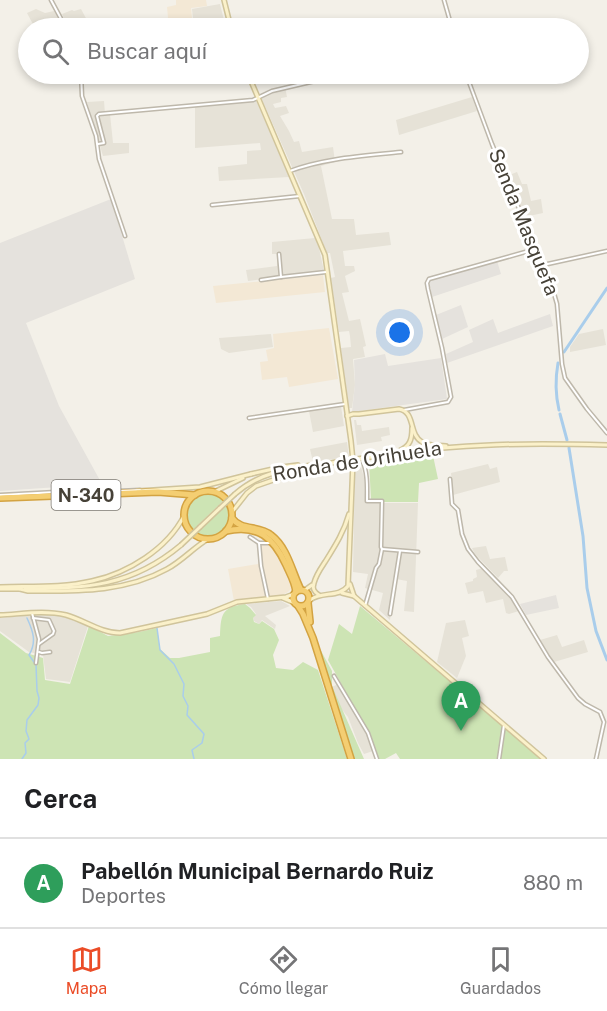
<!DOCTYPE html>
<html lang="es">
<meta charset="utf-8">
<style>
:root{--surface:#fff;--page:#f6f6f6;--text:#202124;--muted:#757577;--line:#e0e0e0;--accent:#eb4c27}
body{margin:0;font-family:"Public Sans",sans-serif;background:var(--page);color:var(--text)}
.you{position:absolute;left:400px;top:333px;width:21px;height:21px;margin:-15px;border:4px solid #fff;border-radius:50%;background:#1a73e8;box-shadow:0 0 0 9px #1a73e833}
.badge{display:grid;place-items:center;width:39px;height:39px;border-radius:50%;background:var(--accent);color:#fff;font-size:20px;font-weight:700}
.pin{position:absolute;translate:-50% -50px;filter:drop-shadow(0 2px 3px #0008)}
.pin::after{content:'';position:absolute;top:32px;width:21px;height:18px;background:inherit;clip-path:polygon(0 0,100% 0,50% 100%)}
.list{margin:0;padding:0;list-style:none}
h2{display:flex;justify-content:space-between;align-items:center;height:78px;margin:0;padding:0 24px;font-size:26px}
h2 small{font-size:20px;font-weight:400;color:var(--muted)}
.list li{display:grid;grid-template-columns:39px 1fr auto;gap:18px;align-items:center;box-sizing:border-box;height:90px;padding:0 24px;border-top:2px solid var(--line)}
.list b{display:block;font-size:22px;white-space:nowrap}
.list p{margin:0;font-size:20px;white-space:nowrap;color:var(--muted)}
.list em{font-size:20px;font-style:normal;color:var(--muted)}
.icon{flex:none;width:33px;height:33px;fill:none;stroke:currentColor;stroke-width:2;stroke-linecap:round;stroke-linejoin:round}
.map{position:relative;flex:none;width:607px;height:759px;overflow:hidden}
.search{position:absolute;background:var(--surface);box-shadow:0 3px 9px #0003;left:18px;right:18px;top:18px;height:66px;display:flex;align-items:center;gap:15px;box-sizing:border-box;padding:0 21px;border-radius:33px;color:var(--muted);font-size:22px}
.sheet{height:168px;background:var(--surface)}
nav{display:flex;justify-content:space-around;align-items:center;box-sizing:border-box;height:84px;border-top:2px solid var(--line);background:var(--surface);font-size:16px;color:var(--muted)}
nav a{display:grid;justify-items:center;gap:3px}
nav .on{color:var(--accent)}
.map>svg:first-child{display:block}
</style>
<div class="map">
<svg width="607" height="759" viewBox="0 0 607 759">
<rect width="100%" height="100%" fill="#f3f0e8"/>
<g fill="#e6e2d7">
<polygon points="220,4 225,24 194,28 192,9"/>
<polygon points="36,9 45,13 54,11 63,28 35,28 27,13"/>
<polygon points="81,9 88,22 92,22 94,28 69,28 62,14 72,10 74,11"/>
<polygon points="285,87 287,97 281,98 281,102 273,104 275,108 286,106 289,113 280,116 289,131 294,142 299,141 302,152 333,147 335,162 321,166 332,219 354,219 356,235 389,232 391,245 343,251 345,266 354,266 355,271 345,276 349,292 342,293 349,321 360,319 366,346 363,347 365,357 353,359 355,385 352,408 349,408 341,348 351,347 350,336 349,331 339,332 331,278 335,277 330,253 327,253 304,194 260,95 269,91"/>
<polygon points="472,97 477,111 399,135 396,120"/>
<polygon points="256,100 289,177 219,181 218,167 247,164 247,151 261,150 260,143 195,148 195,107"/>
<polygon points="104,101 105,114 110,114 113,143 129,143 129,153 103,156 87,102"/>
<polygon points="517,172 522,184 527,184 531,201 541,199 543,213 529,216 530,221 526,222 507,176"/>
<polygon points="315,238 319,248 324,271 248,281 246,270 277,266 277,254 272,254 272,242"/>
<polygon points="603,329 606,345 570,352 570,347 579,334"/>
<polygon points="271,334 273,347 229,353 221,349 219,338"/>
<polygon points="341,406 344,426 313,432 309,411"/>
<polygon points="354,420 356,420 357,425 361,425 362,431 389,427 390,435 381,437 382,441 357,445"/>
<polygon points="347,442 349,457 313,462 310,449"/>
<polygon points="355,463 360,463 364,478 365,503 418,503 414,612 404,611 407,581 396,579 390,620 379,610 383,593 365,588 368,574 353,572"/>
<polygon points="488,464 490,469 497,467 500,482 453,495 451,473"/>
<polygon points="486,546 490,559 505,557 508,571 504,571 498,578 475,554 472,548"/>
<polygon points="483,568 508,595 519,611 509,614 506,613 503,599 486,603 483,591 468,594 465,583 473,581 473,579 477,577 476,570"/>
<polygon points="281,601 290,606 265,616 276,625 275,629 262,620 259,624 254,621 253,618 256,614 251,607 246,604"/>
<polygon points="42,614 56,615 72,619 88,626 70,682 46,679 43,655 29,652 0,631 0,618"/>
<polygon points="465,620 469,636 462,638 466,656 457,678 437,662 446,623"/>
<polygon points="557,635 562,647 584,640 588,652 554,662 540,640"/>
<polygon points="338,684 369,739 373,751 364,754 358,743 348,717 340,707 332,687"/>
</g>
<g fill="#f3e8d5">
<polygon points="176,0 206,0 207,6 191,8 193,28 169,28 167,7 176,5"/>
<polygon points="323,275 325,292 216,303 213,286"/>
<polygon points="329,328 338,379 289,387 287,377 262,380 260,362 268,361 266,350 274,348 273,334"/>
<polygon points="260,544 272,545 283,564 292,588 288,592 281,596 234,601 228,569 258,564"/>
</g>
<g fill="#e5e2dd">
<polygon points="111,199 135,279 26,323 59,406 102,484 0,491 0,243"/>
<polygon points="497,261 501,274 432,297 429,281"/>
<polygon points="461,305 468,327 442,339 436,315"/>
<polygon points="550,314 553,326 447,363 446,354 473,342 469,330 493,319 498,333"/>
<polygon points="385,354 388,366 441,358 447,399 352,412 355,384 354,360"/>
<polygon points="556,595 559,608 526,615 520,604"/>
</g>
<g fill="#cde4b4">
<polygon points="432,451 438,479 419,483 418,502 384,502 384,500 371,499 369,462"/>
<path d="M209,494l9,2 6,4 -31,30c-12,-16 -3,-35 16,-36z"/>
<path d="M227,504c9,22 -9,39 -30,29z"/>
<path d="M245,604l5,4 6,7 -3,3 1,4 5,2 3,-3 12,8 5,11 -6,15 3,13 17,2 10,-8 15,8 29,89h-347v-126l26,20 17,5 2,22 25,4 19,-58 19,10 31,-4 18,-4 3,21 10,9h9l31,-6v-14l10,-2c1,-21 1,-29 25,-32z"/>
<polygon points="360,606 542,759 400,759 396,753 385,759 379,759 369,734 328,660 339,624 352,634"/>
<polygon points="320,649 332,671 332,686 364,759 353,759 318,650"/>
</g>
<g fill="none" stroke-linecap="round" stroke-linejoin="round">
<g stroke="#a9cdeb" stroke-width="1.5">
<polyline points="157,628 160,650 174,664 184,684 183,696 188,706 187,715 204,734 202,743 192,750 194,759"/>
<path d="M22,759l4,-6 -1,-10 4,-4 -3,-8 1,-11 11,-15 1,-7 -2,-7 -1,-26 -7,-10c8,-13 4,-24 -2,-37"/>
</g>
<g stroke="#a9cdeb" stroke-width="3">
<polyline points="564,352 607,288"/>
<path d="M558,363c-3,17 -3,30 1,47"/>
<polyline points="560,414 567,440"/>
<polyline points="569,448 583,536 587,588 596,631 607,660"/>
</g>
<defs>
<g id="street">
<polyline points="51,0 66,28"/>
<polyline points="444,0 452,28"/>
<polyline points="81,74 82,96 96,136 99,159 125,236"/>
<polyline points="466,74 492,144 553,290 557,304 562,364 565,378 587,409 607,433"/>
<polyline points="98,144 104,143 97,116 99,114 253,100 272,91 345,74"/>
<path d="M290,171c35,-13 74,-15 111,-19"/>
<polyline points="212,205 300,196"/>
<polyline points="279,254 281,277 326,272"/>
<polyline points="543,265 607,251"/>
<polyline points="261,280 281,277"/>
<polyline points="404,410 448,402 451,397 442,348 428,289 427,283 429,279 536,249"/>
<polyline points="249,418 345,404"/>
<path d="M353,461l9,-1c6,12 5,28 5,41h15l-1,46 1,2 -3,15 -3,4 -11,38"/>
<polyline points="450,479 452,504 458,510 462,534 468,549 478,562 512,597 548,657 578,698 585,704 600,712 604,722 596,759"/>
<polyline points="118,491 140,490"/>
<polyline points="0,495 75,491 120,492"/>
<polyline points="250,537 259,543 269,543"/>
<polyline points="259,543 261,566 268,599"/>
<polyline points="382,549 418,552"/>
<polyline points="32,613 39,639 36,663"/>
<polyline points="390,614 400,551"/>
<polyline points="33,618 49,620 54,631 53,634 39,644"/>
<polyline points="39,652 42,653 50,652"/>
<polyline points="334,676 368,733 377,759"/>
<polyline points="499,759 504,725"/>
</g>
<g id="secondary">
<polyline points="224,0 231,28"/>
<path d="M248,74l77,181 26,186 2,20 -5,125c-9,12 -26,5 -38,14"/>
<path d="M347,416l6,-2h6l40,-5c17,3 9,25 23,33 7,4 16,3 24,4"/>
<path d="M399,451c11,-5 13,-11 13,-23"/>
<path d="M385,455c74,-12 148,-12 222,-10"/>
<polyline points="251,474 282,467 298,465"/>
<polyline points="138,491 200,487 251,474"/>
<polyline points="214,492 243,478"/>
<path d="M235,494c26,-23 57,-26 90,-31"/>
<polyline points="232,512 247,493 256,486 302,470 336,462"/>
<polyline points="200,527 220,508"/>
<polyline points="350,584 354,596"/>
<path d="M0,587c30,-1 62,1 92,-6 36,-8 75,-32 92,-65"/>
<polyline points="0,589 19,589"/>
<path d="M20,589l8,2c47,0 96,2 139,-22 15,-8 26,-21 41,-30"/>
<path d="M25,589c62,-1 106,-2 156,-44"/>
<polyline points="305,590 312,585"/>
<polyline points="342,593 354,596 544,759"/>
<path d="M319,595c-5,-3 -7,-6 -5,-12 2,-8 7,-15 11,-21 10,-16 19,-30 24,-48"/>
<polyline points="283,598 295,603"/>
<path d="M0,615c22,-1 44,-5 66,0 18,5 35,18 54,18l87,-19 30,-12 49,-5 8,-3"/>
</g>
<g id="highway">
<circle cx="208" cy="515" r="24"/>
<polyline points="0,498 158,492 195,495"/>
<path d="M232,518c9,13 27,7 39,17 17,13 21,37 30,55"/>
<path d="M226,531c32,-7 48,7 60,34 4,9 9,17 10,27"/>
<circle cx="301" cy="598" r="8"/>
<polyline points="308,603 310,622"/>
<polyline points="298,606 303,614 313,638 351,759"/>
</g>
</defs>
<use href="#street" stroke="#beb8ab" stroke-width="5"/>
<use href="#secondary" stroke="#d0c49b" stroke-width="6"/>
<use href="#highway" stroke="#d3a342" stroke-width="8"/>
<use href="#street" stroke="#fff" stroke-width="2"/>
<use href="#secondary" stroke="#fbf1ca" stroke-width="3"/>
<use href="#highway" stroke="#f4ce72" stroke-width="5"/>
<defs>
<g id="secondary-bridge">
<polyline points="336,462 385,455"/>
<polyline points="220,508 235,494"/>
<polyline points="181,545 200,527"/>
</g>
</defs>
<use href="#secondary-bridge" stroke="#d0c49b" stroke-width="6" stroke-linecap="butt"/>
<use href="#secondary-bridge" stroke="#fbf1ca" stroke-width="3"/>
</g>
<g text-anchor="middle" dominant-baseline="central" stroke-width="6" stroke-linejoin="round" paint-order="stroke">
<rect fill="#fff" stroke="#7e7a73" stroke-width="1.5" x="51.5" y="480" width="69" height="30" rx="4.5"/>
<g font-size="18" font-weight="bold" fill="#464137">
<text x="86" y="495">N-340</text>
</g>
<g font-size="20" fill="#464137" stroke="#fff">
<text transform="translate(524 222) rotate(68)">Senda Masquefa</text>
<text transform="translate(357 461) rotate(-9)">Ronda de Orihuela</text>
</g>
</g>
</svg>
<div class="you"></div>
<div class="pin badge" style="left:461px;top:731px;background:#2e9e5b">A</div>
<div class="search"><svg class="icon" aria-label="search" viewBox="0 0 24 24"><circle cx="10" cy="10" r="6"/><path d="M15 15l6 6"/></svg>Buscar aquí</div>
</div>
<section class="sheet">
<h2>Cerca<small></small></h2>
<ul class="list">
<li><span class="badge" style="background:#2e9e5b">A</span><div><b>Pabellón Municipal Bernardo Ruiz</b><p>Deportes</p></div><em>880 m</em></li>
</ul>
</section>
<nav>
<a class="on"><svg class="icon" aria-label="map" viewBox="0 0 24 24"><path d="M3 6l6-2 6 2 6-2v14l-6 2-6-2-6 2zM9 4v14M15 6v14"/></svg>Mapa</a>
<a><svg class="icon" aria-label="directions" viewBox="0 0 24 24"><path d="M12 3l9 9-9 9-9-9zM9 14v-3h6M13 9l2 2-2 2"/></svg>Cómo llegar</a>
<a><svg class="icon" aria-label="saved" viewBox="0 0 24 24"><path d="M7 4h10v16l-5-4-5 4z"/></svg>Guardados</a>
</nav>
